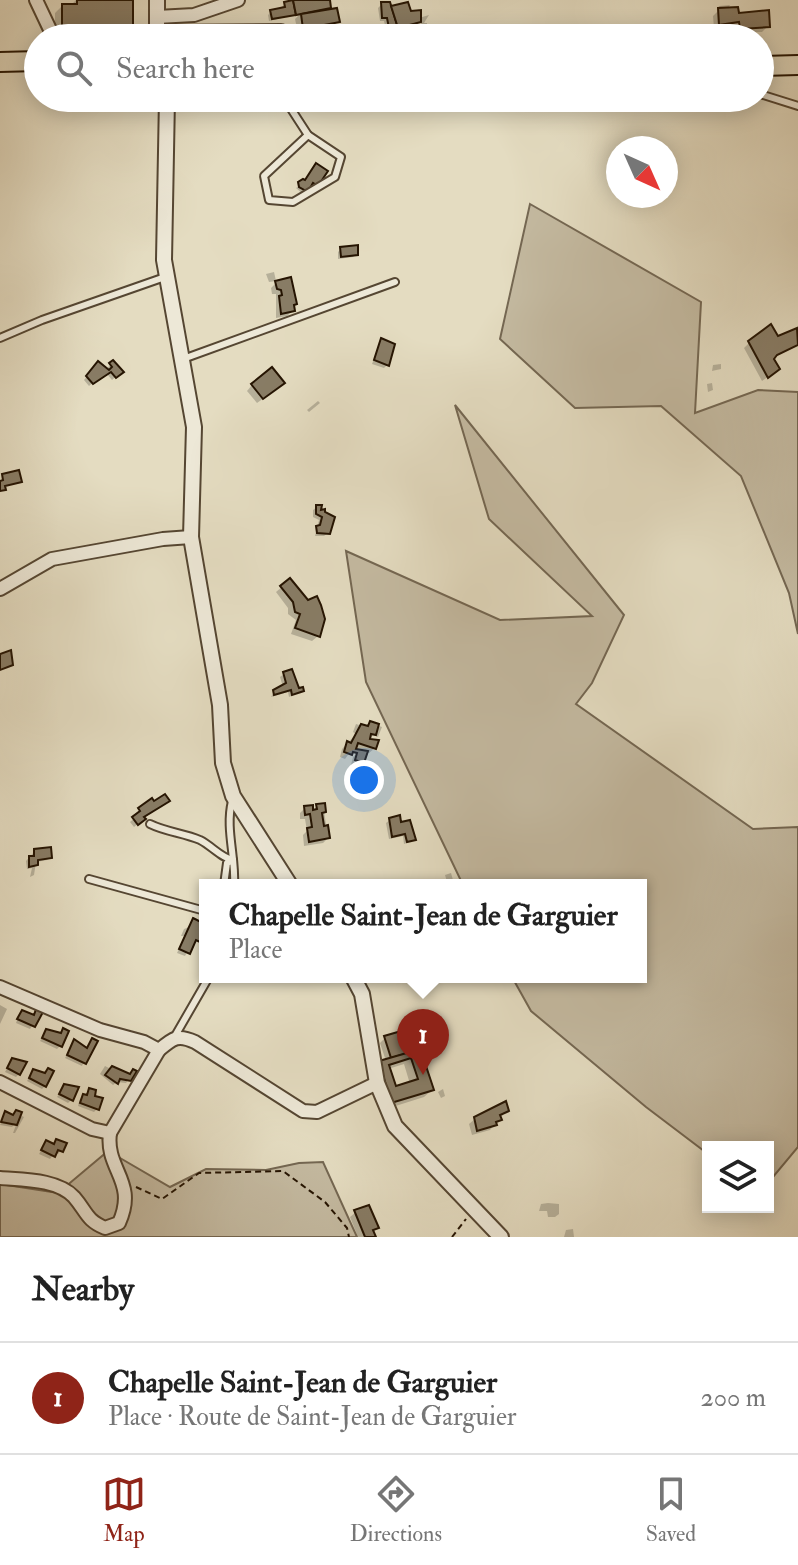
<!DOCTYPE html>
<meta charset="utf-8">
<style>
:root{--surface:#fff;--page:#f2f2f2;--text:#222;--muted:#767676;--line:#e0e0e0;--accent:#8f2418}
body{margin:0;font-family:"IM FELL Double Pica",serif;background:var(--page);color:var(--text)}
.controls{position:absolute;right:24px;bottom:24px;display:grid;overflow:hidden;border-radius:0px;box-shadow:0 4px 20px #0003}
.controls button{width:72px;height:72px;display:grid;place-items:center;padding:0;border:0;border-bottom:2px solid var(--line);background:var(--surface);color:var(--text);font:40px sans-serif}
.compass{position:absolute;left:606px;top:136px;width:72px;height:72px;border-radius:50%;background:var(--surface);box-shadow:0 4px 20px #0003;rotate:135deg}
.you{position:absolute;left:364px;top:780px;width:28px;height:28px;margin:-20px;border:6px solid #fff;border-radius:50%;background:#1a73e8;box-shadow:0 0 0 12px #1a73e833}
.badge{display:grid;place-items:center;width:52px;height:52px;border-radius:50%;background:var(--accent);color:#fff;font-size:26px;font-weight:700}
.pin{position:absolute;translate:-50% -66px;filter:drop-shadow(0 2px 4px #0008)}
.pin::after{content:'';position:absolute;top:42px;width:28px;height:24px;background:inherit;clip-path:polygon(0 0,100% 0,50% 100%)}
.popup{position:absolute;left:199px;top:879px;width:448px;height:104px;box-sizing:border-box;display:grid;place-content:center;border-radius:0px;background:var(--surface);filter:drop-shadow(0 2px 6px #0005);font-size:26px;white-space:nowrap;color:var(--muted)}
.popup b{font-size:30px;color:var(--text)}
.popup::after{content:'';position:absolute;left:50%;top:100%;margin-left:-16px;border:16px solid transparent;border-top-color:var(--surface)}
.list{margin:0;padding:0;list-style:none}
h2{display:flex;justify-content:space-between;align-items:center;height:104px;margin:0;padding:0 32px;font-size:34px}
h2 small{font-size:26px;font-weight:400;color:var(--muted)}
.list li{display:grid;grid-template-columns:52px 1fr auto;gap:24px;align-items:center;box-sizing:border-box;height:112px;padding:0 32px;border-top:2px solid var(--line)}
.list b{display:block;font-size:30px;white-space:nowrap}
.list p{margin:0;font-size:26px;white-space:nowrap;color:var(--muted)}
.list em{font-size:26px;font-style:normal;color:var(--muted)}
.icon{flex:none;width:44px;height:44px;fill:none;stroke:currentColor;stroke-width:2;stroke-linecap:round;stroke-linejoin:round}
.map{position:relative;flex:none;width:798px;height:1237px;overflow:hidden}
.search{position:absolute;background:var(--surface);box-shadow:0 4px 20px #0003;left:24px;right:24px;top:24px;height:88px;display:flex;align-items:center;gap:20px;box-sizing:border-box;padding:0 28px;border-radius:44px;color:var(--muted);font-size:30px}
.sheet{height:216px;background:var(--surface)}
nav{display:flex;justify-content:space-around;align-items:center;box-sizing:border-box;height:112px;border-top:2px solid var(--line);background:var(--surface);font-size:22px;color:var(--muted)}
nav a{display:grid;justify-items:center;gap:4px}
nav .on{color:var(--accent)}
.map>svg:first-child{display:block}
</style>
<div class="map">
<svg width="798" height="1237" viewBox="0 0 798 1237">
<rect width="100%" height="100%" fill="#e4dcc1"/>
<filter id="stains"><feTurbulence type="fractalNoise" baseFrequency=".0025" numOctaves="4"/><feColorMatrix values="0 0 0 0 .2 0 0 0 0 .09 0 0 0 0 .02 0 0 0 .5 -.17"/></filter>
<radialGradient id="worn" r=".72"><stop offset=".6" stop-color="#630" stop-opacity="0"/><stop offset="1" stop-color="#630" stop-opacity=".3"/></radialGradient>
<g fill="#c4baa1" stroke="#746752" stroke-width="2">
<polygon points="530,204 701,302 695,413 758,390 798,392 798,634 789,593 741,476 661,406 575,408 500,339"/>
<polygon points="455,405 624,615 592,683 576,704 753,829 798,827 798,1147 768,1183 768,1147 708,1147 708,1154 646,1107 531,1011 512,977 641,977 641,885 463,885 366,682 346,551 500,620 592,616 489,519"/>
<polygon points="108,1151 170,1187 206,1169 266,1170 299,1163 323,1162 357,1237 0,1237 0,1184 58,1193"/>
</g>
<g fill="#0003" fill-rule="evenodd">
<polygon points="76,0 131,0 131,36 129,38 55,38 55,13 62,6 70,6"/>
<polygon points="292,0 328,0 330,10 338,21 333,27 298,33 295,19 301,13 269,21 268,15 271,12 282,10 281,7"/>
<polygon points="382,4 419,18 429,15 424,23 427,23 427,32 432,32 432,38 417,38 416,30 421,26 421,20 413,27 393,32 386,30 384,21 380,21 378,8"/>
<polygon points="730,5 727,10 768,26 762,32 751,32 750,38 737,38 735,27 714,29 713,16 720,9 719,6"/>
<polygon points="354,30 358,37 366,34 367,37 355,38"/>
<polygon points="314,169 316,184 313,188 309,186 303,194 296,188 304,183"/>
<polygon points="341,249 356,254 353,257 338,259 338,252"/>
<polygon points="274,272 276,281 269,282 266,274"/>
<polygon points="276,283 293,310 287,316 276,318 276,294 272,294 271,288"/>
<polygon points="796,331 798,344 771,359 772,374 762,381 744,348 750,342 777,339"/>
<polygon points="381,340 387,365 384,368 372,364"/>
<polygon points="113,363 121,372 112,380 107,374 100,376 89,386 84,380 98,364 105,372 109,370 107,368"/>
<polygon points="721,364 721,369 712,371 713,365"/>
<polygon points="712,383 713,390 708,392 707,384"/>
<polygon points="252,385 278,388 257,403 247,391"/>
<polygon points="318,401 320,403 309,412 307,410"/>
<polygon points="317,507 319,512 323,512 328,533 324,536 315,536 319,520 313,517 313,510"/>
<polygon points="290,580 318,636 312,641 291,634 296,620 288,614 288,608 276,592"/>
<polygon points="284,674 298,690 302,691 289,697 288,692 271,697 274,692 283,687 280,677"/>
<polygon points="370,723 382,727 378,737 373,735 368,741 375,748 369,753 366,752 363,762 357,767 351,765 353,757 360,750 353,748 345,759 340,757 342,749 356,734 353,732 356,724 359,725 357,731"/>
<polygon points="151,801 140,822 134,827 130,822 138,815 136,813"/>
<polygon points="323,805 326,824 322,828 328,838 323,843 304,846 303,835 307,831 305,819 300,819 300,813 305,808 312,811 317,806"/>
<polygon points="390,820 399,824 414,840 404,844 403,836 389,839 386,823"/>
<polygon points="35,851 50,857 47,860 36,862 34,875 30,877 32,868 27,869 26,861"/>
<polygon points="451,873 453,880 447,882 445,875"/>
<polygon points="189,927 198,941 192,943 185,956 177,953 185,936 181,936 184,929"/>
<polygon points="0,1005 7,1009 0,1024"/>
<polygon points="37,1012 40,1013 30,1029 16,1023 19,1015 34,1015"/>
<polygon points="46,1031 60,1046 57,1049 40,1041"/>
<path d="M385,1038l32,11 15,41 -8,7 -41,13 -3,-47 6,-2 -6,-18zM404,1064l6,20 -15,5 -7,-20z"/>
<polygon points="92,1040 82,1066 65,1058 74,1042 86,1050"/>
<polygon points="12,1060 19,1074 16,1077 5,1072"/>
<polygon points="105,1066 111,1069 129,1079 126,1083 117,1082 113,1085 100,1074"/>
<polygon points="33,1071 45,1086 42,1089 27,1081"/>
<polygon points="65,1086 71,1100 68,1103 57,1097"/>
<polygon points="443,1089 445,1096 441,1098 438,1092"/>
<polygon points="90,1090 97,1109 94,1112 78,1106 80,1099"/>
<polygon points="507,1110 490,1130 472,1135 469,1124 475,1119"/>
<polygon points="6,1114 16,1122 22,1116 24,1117 15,1133 13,1133 18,1120 12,1127 0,1125"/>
<polygon points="57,1141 61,1150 58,1154 55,1152 50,1159 39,1154 46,1142 52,1145"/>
<polygon points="548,1203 559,1204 559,1214 555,1217 548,1217 547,1211 539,1211 541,1204"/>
<polygon points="356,1212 376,1227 372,1231 374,1237 358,1237 350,1217"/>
<polygon points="573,1229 574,1237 564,1237 566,1230"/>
</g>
<g fill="#887c65" stroke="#251402" stroke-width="2" fill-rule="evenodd">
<polygon points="77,0 133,0 133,36 62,37 62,4 77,4"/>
<polygon points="293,0 296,15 272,19 270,10 285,7 284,2"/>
<polygon points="293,0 330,0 331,8 296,15"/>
<polygon points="381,2 390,2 398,28 389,28 387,18 382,18"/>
<polygon points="408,2 411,11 421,10 421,22 398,28 391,6"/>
<polygon points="738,7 739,13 769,10 770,27 740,29 739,22 719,25 718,8"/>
<polygon points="337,8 340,22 303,29 301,14"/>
<polygon points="316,163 328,171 318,186 313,183 308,192 299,187 298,182 303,179 305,180"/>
<polygon points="358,245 358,255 341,257 340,247"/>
<polygon points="291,277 297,304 294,305 295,311 281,314 279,296 282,295 281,290 277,289 275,281"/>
<polygon points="771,324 778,336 797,328 798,345 777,355 774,359 780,369 768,378 748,341"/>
<polygon points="381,338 395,344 389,366 374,360"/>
<polygon points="113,360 124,372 116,378 111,372 93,384 86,376 98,361 109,370 112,367 109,363"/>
<polygon points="272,367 285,383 263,399 251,384"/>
<polygon points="19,470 22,482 5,486 6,490 0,491 0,481 3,480 2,474"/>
<polygon points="316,505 322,505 321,510 325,509 325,512 335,517 330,534 317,533 316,526 320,525 322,517 316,514"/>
<polygon points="290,578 308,600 317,596 321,605 325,619 320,637 295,628 300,614 295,612 293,602 280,586"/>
<polygon points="11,650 13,665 0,670 0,654"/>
<polygon points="292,669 299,688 303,687 304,691 292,695 291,690 274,695 273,690 286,683 283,672"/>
<polygon points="370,721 379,724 376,735 371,734 370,739 379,740 376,749 358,743 356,749 368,751 364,763 355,760 357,753 353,752 352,755 344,752 347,741 351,743 361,724 368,726"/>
<polygon points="165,794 170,801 144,817 146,819 138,825 132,817 140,811 138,808 152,798 154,801"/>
<polygon points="325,803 326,812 322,813 324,826 328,825 330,838 309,842 307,828 312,827 310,814 305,815 304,806 313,805 313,810 317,809 316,804"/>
<polygon points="400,815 401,822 410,820 416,840 407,842 405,834 392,837 389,818"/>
<polygon points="51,847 52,858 38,860 38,865 29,867 29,856 34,856 34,849"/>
<polygon points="193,918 205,924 200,942 196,940 190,954 179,949"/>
<polygon points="36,1009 43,1012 35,1027 17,1019 22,1010 34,1015"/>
<polygon points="415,1027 419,1050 391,1058 384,1036"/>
<polygon points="63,1028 69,1031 62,1047 42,1038 46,1029 61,1033"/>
<polygon points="92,1038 98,1041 86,1064 67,1055 74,1039 87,1048"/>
<path d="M424,1048l4,14 -3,1 9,27 -43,13 -12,-42zM411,1058l7,21 -22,7 -7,-21z"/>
<polygon points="12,1058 27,1062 20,1075 7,1068"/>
<polygon points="112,1066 130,1074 133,1069 137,1071 131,1081 120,1079 118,1084 105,1075"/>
<polygon points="48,1068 54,1071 46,1087 29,1078 33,1069 45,1073"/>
<polygon points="64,1084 79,1087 73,1101 59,1094"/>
<polygon points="89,1088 96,1090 95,1096 103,1098 99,1110 80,1103 83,1094 87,1095"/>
<polygon points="506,1101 509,1111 500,1115 502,1120 496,1122 497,1125 477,1131 474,1117"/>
<polygon points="16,1110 22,1112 17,1125 1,1122 5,1111 13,1115"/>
<polygon points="56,1139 67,1143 63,1152 58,1150 55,1157 41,1150 46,1140 54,1144"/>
<polygon points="369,1205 379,1228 373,1230 376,1237 365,1237 354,1210"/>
</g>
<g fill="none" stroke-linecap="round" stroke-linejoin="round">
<defs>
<g id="service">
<polyline points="760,94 798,106"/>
<polyline points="284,98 308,135"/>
<polygon points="308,135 341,157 335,177 293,202 269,200 264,176"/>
<polyline points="0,338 42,320 165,277"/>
<polyline points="183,359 395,282"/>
<path d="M232,801c-7,28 4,56 2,84"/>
<path d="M150,824c16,8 34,9 50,16 12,6 21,18 33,20l-6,3 -3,22"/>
<polyline points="89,879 205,911"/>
<polyline points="175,1036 209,977"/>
</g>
<g id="minor">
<polyline points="36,0 54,38"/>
<polyline points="157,17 194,15 238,0"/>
<polyline points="157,32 281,31"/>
<polyline points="0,589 52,559 163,539 191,537"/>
<path d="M0,987l100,43 44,12 15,8c14,-12 19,-16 36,-8l108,69 14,1 60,-29"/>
<polyline points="0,1082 92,1129 110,1133 159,1050"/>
<path d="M0,1178c23,2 57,1 74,19 13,15 12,23 31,31l14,-5c19,-42 -14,-53 -9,-90"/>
</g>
<g id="tertiary">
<polyline points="157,38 157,0"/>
<polyline points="167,98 164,260 194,427 191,537 220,705 223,763 233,796 290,885"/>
<polyline points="353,977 362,994 377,1083 395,1126 501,1237"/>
</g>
<g id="primary">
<polyline points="0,62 38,61"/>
<polyline points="760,66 798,65"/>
</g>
</defs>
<use href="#service" stroke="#554632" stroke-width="10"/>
<use href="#minor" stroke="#554632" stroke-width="16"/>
<use href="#tertiary" stroke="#554632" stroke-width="18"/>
<use href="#primary" stroke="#251402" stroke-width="22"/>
<g stroke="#251402" stroke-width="2" stroke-dasharray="6 4" stroke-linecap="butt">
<polyline points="136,1187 162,1199 199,1173 283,1171 325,1202 347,1228 349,1237"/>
<polyline points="452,1237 466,1219"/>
</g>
<use href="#service" stroke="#ede8d7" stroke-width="6"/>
<use href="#minor" stroke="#ede8d7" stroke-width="12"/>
<use href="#tertiary" stroke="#ede8d7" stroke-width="14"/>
<use href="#primary" stroke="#e4dcc1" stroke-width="18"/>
</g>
<rect width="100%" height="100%" filter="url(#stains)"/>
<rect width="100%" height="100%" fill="url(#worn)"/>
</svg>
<div class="controls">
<button><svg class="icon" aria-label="layers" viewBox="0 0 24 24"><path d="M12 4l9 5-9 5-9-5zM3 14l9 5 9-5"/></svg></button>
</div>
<svg class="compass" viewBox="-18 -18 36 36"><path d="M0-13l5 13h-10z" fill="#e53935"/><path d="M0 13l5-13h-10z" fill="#767676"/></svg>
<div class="you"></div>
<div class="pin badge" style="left:423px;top:1075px">1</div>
<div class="popup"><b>Chapelle Saint-Jean de Garguier</b>Place</div>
<div class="search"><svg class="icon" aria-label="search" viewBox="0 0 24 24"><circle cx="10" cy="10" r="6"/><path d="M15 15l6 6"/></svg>Search here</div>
</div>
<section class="sheet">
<h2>Nearby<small></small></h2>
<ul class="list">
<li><span class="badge">1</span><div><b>Chapelle Saint-Jean de Garguier</b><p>Place · Route de Saint-Jean de Garguier</p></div><em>200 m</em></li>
</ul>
</section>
<nav>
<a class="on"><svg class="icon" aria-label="map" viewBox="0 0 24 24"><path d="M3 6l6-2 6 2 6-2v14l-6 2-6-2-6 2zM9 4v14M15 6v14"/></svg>Map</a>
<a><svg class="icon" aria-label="directions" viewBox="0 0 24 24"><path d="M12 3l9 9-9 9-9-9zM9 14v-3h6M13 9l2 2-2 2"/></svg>Directions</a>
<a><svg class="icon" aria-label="saved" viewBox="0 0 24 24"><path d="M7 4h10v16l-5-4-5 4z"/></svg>Saved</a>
</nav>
